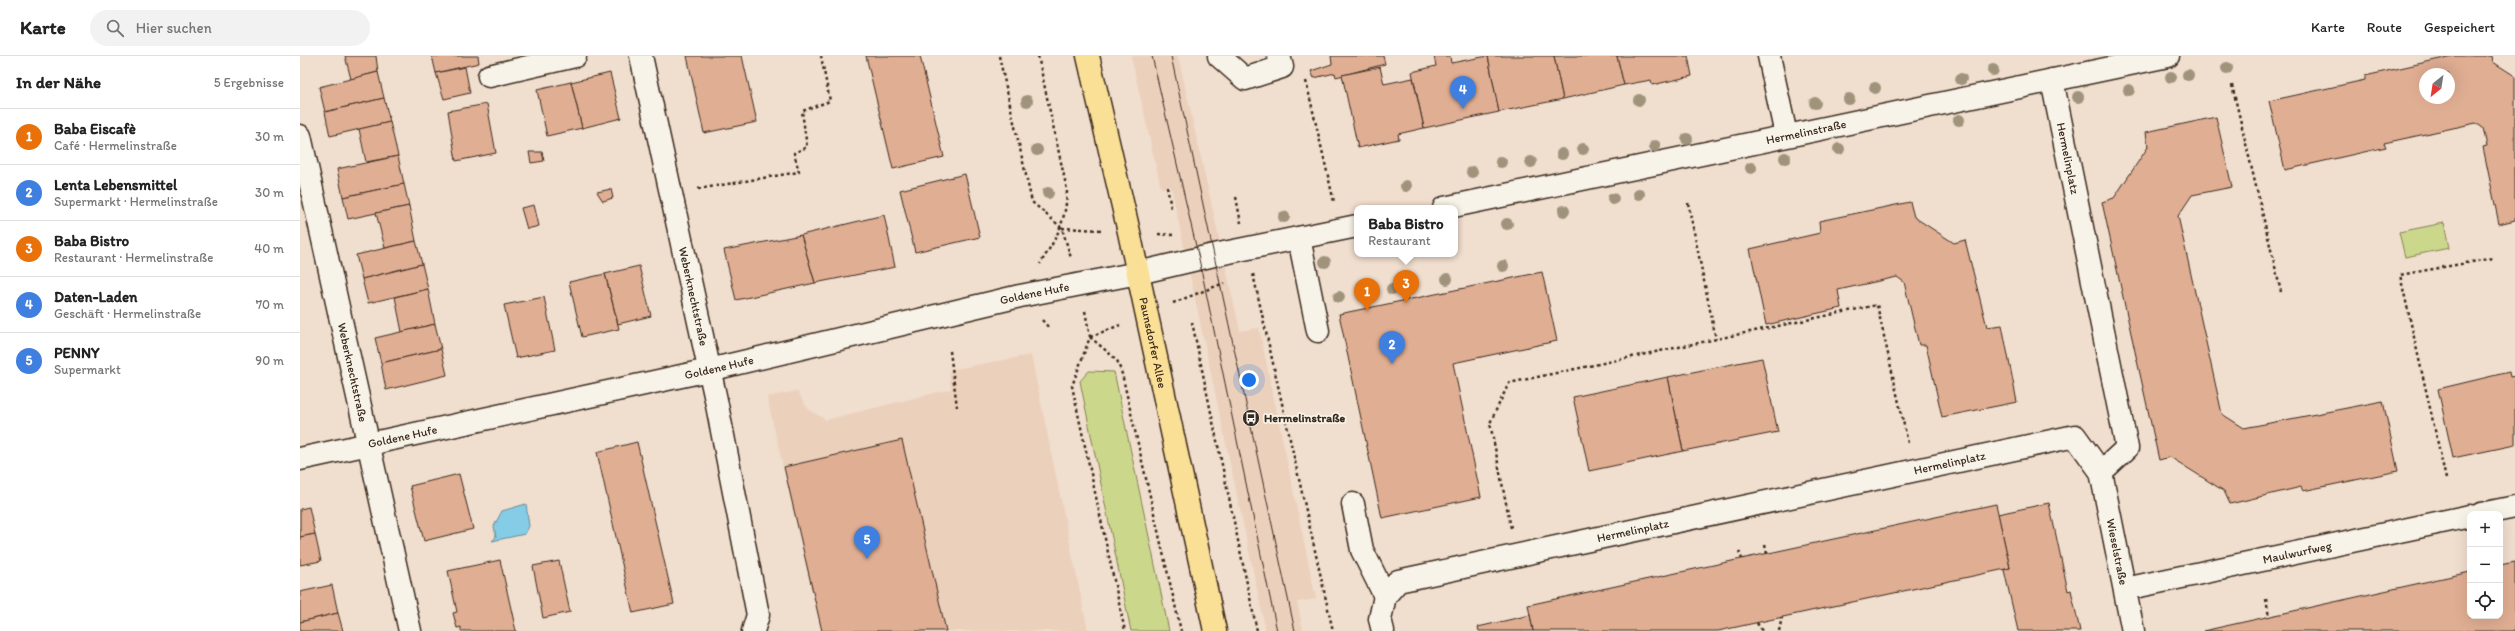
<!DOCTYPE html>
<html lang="de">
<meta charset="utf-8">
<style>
:root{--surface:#fff;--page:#f2f2f2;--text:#222;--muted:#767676;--line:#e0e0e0;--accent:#7c3aed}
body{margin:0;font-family:Itim,sans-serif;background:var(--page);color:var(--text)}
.controls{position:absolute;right:12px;bottom:12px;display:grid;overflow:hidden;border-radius:8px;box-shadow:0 4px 16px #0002}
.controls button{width:36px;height:36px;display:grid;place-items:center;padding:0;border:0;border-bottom:1px solid var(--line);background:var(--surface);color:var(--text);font:20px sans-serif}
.compass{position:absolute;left:2119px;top:12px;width:36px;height:36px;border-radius:50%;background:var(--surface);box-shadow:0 4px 16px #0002;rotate:210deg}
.you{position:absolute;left:949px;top:324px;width:14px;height:14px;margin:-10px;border:3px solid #fff;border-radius:50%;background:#1a73e8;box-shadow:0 0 0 6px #1a73e833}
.badge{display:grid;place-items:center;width:26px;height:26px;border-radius:50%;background:var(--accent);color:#fff;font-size:13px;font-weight:700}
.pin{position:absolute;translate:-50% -33px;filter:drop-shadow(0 1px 2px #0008)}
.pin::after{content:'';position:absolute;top:21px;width:14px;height:12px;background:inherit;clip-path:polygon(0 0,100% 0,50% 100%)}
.popup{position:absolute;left:1054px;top:149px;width:104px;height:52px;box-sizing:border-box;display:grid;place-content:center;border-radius:8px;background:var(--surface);filter:drop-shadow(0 1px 3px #0005);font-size:13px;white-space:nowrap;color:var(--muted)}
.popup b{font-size:15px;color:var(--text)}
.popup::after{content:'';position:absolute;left:50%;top:100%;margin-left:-8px;border:8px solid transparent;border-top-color:var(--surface)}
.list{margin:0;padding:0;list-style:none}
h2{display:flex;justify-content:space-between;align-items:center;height:52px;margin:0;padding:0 16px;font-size:17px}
h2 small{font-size:13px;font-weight:400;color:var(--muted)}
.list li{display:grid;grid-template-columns:26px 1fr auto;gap:12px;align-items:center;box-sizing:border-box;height:56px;padding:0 16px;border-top:1px solid var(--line)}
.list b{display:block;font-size:15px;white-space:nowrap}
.list p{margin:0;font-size:13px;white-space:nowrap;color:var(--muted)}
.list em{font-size:13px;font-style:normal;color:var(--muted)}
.icon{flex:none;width:22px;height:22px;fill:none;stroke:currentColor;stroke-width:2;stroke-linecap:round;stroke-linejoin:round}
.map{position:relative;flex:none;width:2215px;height:575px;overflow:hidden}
header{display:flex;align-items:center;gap:24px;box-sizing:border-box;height:56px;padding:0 20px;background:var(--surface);border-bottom:1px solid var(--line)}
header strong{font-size:19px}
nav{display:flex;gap:22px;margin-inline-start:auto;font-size:14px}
.search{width:280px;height:36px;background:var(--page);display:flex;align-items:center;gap:10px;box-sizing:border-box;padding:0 14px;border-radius:22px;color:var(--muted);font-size:15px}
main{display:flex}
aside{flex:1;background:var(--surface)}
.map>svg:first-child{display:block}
</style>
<header>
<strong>Karte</strong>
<div class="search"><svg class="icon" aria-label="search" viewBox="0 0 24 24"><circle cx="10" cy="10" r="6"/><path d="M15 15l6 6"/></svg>Hier suchen</div>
<nav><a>Karte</a><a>Route</a><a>Gespeichert</a></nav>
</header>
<main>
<aside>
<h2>In der Nähe<small>5 Ergebnisse</small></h2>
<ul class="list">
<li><span class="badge" style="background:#e8710a">1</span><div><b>Baba Eiscafè</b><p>Café · Hermelinstraße</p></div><em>30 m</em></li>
<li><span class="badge" style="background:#3f7fe0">2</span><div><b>Lenta Lebensmittel</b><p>Supermarkt · Hermelinstraße</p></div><em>30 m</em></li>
<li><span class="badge" style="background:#e8710a">3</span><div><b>Baba Bistro</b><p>Restaurant · Hermelinstraße</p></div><em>40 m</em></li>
<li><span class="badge" style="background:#3f7fe0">4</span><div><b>Daten-Laden</b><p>Geschäft · Hermelinstraße</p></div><em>70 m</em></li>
<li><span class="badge" style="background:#3f7fe0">5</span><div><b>PENNY</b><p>Supermarkt</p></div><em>90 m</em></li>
</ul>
</aside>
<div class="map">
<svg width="2215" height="575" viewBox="0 0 2215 575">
<rect width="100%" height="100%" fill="#f0dece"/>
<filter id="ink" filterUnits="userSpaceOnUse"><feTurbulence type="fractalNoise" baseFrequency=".025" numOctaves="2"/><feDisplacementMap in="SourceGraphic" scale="8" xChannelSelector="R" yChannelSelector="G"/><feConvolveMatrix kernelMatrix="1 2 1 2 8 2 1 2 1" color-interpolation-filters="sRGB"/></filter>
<g filter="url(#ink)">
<g fill="#ebd0bc">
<polygon points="831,0 878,0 940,275 959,272 1016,543 997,546 1003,575 966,575 871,130 861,132"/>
<polygon points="731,299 788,575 521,575 467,341 497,335 508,353 526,364 651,333 649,314"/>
</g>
<g fill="#cbd88b" stroke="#838154">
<polygon points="2144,167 2149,192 2105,201 2099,176"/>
<polygon points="789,315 814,316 869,575 831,575 780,325"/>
</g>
<polygon fill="#85cde6" stroke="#678c96" points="226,448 229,470 225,478 192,485 196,481 194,470 202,455"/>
<g fill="#e0ae93" stroke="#3b2a1e" fill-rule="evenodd">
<polygon points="45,0 76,0 78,16 51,23"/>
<polygon points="132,0 178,0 179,7 136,17"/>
<polygon points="387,0 442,0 457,66 404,77"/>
<polygon points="566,0 620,0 644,101 593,113"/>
<polygon points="1031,0 1083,0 1085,8 1036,21 1035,17 1014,22 1011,15 1032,8"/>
<polygon points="1134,0 1150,0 1151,7 1188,0 1199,56 1124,72 1112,16 1136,10"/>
<polygon points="1188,0 1254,0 1263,43 1199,56"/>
<polygon points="1254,0 1317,0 1324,29 1263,43"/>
<polygon points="1317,0 1388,0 1392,20 1352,29 1351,24 1324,29"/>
<path d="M2153,0h39l1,6 22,14v144l-16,4 -16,-77 4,-1 -4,-18 -7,-5 -92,20 2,4 -101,23 -16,-69 96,-21v-4zM2125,18h24v24h-24z"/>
<polygon points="165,11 170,37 144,43 136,17"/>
<polygon points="1080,11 1084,28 1113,22 1124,72 1098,78 1099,83 1058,92 1042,19"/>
<polygon points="78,16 84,42 25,56 19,31"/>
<polygon points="310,17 321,62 282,72 271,26"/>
<polygon points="271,26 282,72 247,80 237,34"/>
<polygon points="84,42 90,66 30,80 25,56"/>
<polygon points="187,48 196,97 156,105 148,55"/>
<polygon points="1916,61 1932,131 1892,139 1878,160 1922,358 1944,372 2083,345 2098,415 2003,435 2001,431 1930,448 1924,435 1870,401 1859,404 1802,146 1814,142 1848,91 1846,76"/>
<polygon points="90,66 98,100 66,106 59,73"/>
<polygon points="229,96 242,96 244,105 231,107"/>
<polygon points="98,100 104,128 43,141 37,113"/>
<polygon points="665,118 680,181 615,196 600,134"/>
<polygon points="104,128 109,150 48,163 43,141"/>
<polygon points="311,133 313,142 303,145 297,136"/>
<polygon points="1610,146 1614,161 1654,187 1665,184 1687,271 1702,269 1717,346 1642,361 1626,289 1619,289 1604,226 1597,221 1538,234 1541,252 1466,269 1450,193 1520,177 1519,165"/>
<polygon points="234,149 239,170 227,173 221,152"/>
<polygon points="109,150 116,185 85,192 76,157"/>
<polygon points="584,159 595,211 515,227 501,179"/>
<polygon points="501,179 515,227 436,244 424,194"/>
<polygon points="116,185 122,208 62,223 56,199"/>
<polygon points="122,208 128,233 68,247 62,223"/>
<polygon points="339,210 351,260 318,268 305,218"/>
<polygon points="1242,216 1257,285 1153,307 1181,441 1082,462 1039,258"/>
<polygon points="305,218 319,273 282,281 269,226"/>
<polygon points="128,233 135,268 102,276 95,241"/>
<polygon points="244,241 255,294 216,302 204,249"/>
<polygon points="135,268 141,293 81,307 75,282"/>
<polygon points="141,293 147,319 86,334 81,307"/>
<polygon points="1462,302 1478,376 1383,395 1368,321"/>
<polygon points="2209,316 2210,321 2215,320 2215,389 2153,402 2138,333"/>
<polygon points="1368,321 1383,395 1289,415 1273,341"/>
<polygon points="602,384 646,575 522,575 484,411"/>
<polygon points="337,386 374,548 333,557 297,396"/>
<polygon points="159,418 173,473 124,485 110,430"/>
<polygon points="1749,447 1768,535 1771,534 1780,575 1718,575 1704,514 1710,512 1698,458"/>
<polygon points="1696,448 1710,512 1418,575 1233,575 1228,549"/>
<polygon points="9,451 15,478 0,481 0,453"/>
<polygon points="15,478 21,505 0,509 0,481"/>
<polygon points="200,504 216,575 161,575 161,571 157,572 153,557 157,556 148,515"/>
<polygon points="259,505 270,556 243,562 233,510"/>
<polygon points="2215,506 2215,574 2211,575 1903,575 2170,516 2170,560 2200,560 2200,509"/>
<polygon points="32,529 38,557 0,566 0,536"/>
<polygon points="38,557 43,575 0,575 0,566"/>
<polygon points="1230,559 1233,575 1179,575 1178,571"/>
</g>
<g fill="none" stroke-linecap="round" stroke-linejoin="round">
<defs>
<g id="minor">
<path id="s1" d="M341,0l75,344 42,215 -5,16"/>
<polyline points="919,0 945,23 982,11 979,0"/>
<polyline points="1469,0 1486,79"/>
<polyline points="189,20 275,0"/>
<path id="s2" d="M1752,24l75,368 -26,24"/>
<path id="s3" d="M0,80l110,495"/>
<path id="s4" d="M1144,152l724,-152"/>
<polyline points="999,182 1018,275"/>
<path id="s5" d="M0,403l409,-89 311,-74 118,-23 76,-18 143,-29"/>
<polyline points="1053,448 1062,494 1085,540"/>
<polyline points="2181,458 2215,451"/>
<path id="s6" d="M1825,533l345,-73"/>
<path id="s7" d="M1085,540l13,-15 677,-145 26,36 32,159"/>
<polyline points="1083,575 1080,563 1085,540"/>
</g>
<g id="major">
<path id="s8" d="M788,0l41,176 86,399"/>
</g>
</defs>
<use href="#minor" stroke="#3b2a1e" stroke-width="25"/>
<use href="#major" stroke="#3b2a1e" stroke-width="25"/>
<g stroke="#3b2a1e" stroke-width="2.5" stroke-dasharray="3 3" stroke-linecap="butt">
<polyline points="699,0 732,146 762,172 771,202"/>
<path d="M738,0l29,134c-1,32 -10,47 -27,74"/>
<polyline points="1006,25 1034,146"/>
<polyline points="1932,29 1981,236"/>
<polyline points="867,131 871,152"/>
<polyline points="398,133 499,116 494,97 507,91 502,55 530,45 521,0"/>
<polyline points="936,141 941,167"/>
<polyline points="1388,147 1416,283"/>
<polyline points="762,172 801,174"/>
<polyline points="858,178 873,179"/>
<polyline points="953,218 1033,575"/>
<polyline points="873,247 924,227"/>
<polyline points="785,255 790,281 772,330 825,575"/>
<polyline points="742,264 750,273"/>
<polyline points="892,266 957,575"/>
<polyline points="790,281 820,269"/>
<polyline points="790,281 817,304 822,318 881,575"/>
<polyline points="650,295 657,351"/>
<polyline points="2146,423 2100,219 2194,202"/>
<polyline points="1211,472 1190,367 1209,327 1577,249 1608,387"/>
<polyline points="1465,489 1467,498"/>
<polyline points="1439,495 1442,503"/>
<polyline points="1966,543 1969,561"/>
<polyline points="1457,567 1462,575"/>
<polyline points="1479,575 1482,561"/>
</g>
<use href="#minor" stroke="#f7f3e8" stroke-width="22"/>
<use href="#major" stroke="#fadf96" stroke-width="22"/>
<g stroke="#3b2a1e" stroke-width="1">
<polyline points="852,0 899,203 977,575"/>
<polyline points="871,0 995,575"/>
</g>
</g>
<g fill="#a0937c">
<circle cx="1927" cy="12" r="6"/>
<circle cx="1693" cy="14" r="6"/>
<circle cx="1888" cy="19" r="6"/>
<circle cx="1871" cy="21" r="6"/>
<circle cx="1661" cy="23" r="6"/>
<circle cx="1575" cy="32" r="6"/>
<circle cx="1829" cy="34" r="6"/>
<circle cx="1778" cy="41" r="6"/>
<circle cx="1549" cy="43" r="6"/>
<circle cx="1339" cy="44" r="6"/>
<circle cx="727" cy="45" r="6"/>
<circle cx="1515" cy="47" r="6"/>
<circle cx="1659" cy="64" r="6"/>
<circle cx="1387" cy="83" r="6"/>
<circle cx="1355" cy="90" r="6"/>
<circle cx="1283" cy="93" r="6"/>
<circle cx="1539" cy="93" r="6"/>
<circle cx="737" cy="94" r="6"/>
<circle cx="1262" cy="98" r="6"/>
<circle cx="1485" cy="102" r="6"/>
<circle cx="1201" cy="106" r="6"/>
<circle cx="1231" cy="106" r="6"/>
<circle cx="1451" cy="112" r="6"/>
<circle cx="1172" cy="116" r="6"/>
<circle cx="1106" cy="130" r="6"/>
<circle cx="748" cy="137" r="6"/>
<circle cx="1339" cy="138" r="6"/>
<circle cx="1313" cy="143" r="6"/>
<circle cx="1264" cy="155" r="6"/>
<circle cx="984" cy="161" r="6"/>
<circle cx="1207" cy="168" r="6"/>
<circle cx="1025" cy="206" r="6"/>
<circle cx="1203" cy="210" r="6"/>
<circle cx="1147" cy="223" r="6"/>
<circle cx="1092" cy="233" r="6"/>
<circle cx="1039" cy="241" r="6"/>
</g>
</g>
<defs>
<symbol id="bus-disc" viewBox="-11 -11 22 22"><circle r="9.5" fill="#3b2a1e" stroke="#f7f3e8"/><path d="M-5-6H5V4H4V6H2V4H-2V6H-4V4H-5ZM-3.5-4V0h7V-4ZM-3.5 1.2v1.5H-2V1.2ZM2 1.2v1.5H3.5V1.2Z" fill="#fff"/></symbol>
</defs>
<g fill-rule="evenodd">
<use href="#bus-disc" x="941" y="352" width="20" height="20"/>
</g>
<g text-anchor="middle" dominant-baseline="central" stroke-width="3.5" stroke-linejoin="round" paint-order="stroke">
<g font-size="12" fill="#3b2a1e" stroke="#f7f3e8">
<text stroke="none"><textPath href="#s4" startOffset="370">Hermelinstraße</textPath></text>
<text stroke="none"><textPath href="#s2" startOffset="80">Hermelinplatz</textPath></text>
<text stroke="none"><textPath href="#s5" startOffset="753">Goldene Hufe</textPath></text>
<text stroke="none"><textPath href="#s1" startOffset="246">Weberknechtstraße</textPath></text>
<text stroke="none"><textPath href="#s8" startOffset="294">Paunsdorfer Allee</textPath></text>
<text stroke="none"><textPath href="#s5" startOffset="429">Goldene Hufe</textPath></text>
<text stroke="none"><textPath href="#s3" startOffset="242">Weberknechtstraße</textPath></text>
<text stroke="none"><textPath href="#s5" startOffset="105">Goldene Hufe</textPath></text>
<text stroke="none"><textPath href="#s7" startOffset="584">Hermelinplatz</textPath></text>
<text stroke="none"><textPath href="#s7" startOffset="260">Hermelinplatz</textPath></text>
<text stroke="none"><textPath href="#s7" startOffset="838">Wieselstraße</textPath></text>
<text stroke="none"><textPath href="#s6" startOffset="176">Maulwurfweg</textPath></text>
</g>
<g font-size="12" font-weight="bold" fill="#3b2a1e" stroke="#f7f3e8" text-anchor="start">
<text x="964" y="362">Hermelinstraße</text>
</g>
</g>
</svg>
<div class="controls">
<button>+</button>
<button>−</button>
<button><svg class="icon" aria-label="locate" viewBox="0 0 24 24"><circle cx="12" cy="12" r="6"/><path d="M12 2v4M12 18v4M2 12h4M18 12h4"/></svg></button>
</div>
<svg class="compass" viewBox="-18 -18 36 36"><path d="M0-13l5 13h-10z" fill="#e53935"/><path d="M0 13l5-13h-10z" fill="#767676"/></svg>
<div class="you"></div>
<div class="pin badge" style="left:1067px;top:255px;background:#e8710a">1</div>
<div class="pin badge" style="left:1092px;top:308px;background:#3f7fe0">2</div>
<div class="pin badge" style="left:1106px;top:247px;background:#e8710a">3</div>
<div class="popup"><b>Baba Bistro</b>Restaurant</div>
<div class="pin badge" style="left:1163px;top:53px;background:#3f7fe0">4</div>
<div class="pin badge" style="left:567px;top:503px;background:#3f7fe0">5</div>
</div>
</main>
